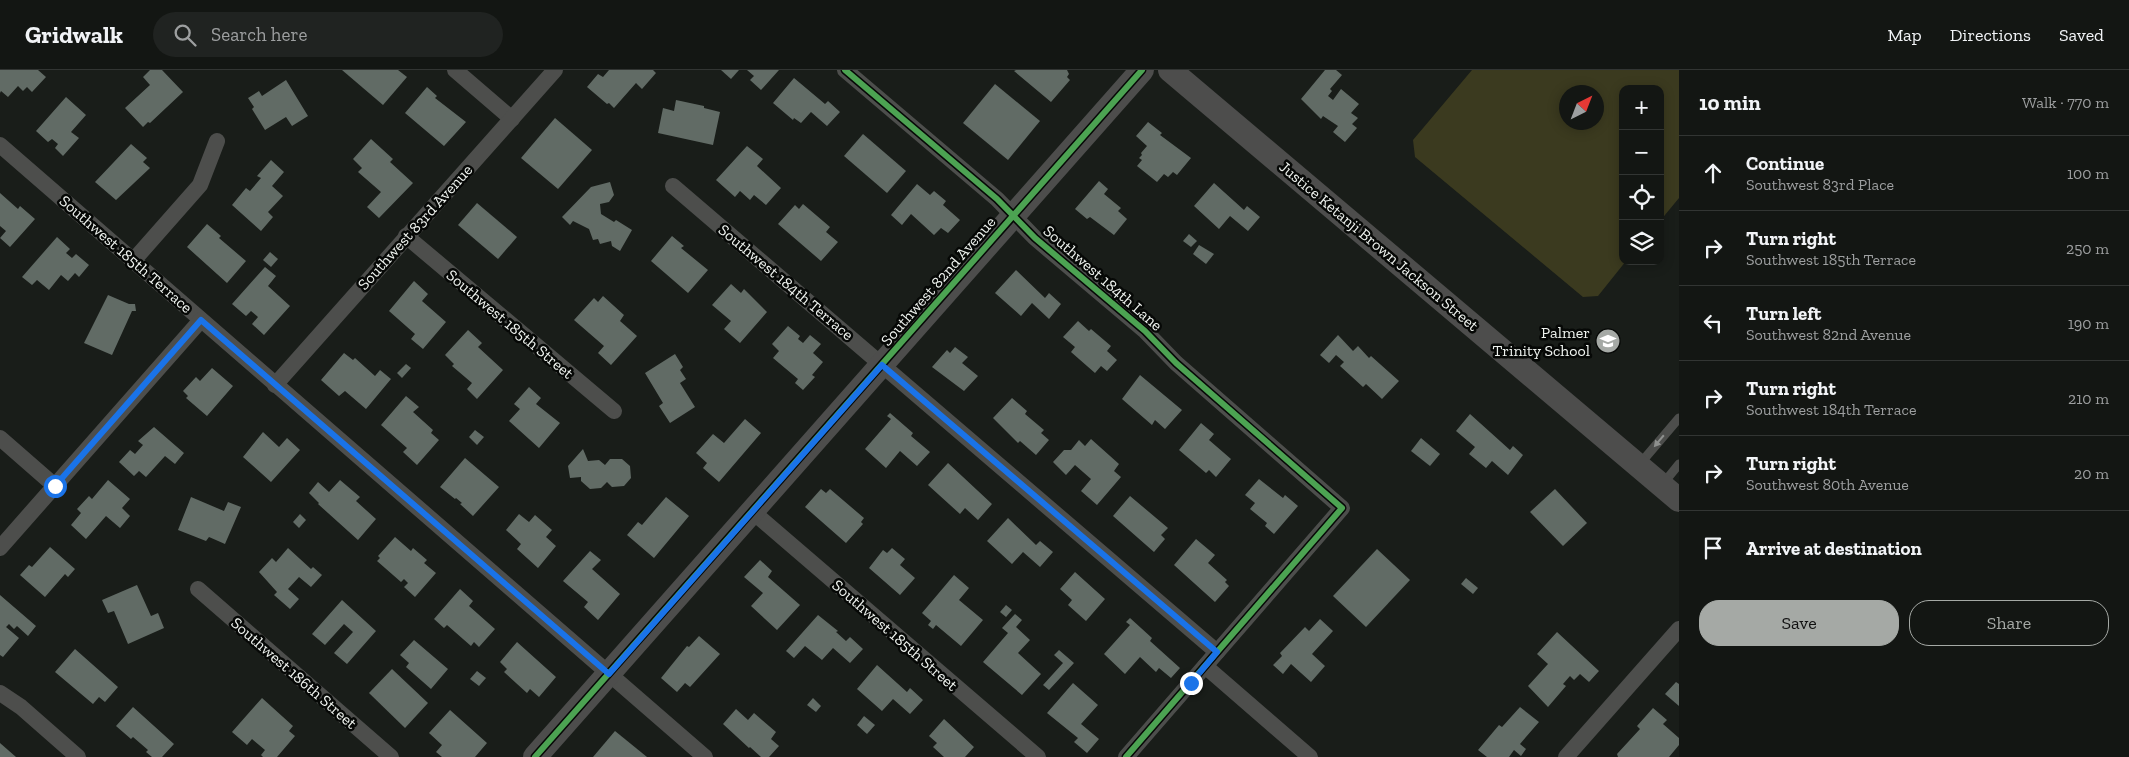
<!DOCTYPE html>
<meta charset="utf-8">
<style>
:root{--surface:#131613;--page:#202321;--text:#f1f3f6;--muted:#9d9fa0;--line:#323533;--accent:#a5a9a5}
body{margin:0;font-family:"Zilla Slab",serif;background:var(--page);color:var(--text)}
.controls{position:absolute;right:15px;top:15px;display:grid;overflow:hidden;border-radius:10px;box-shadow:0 2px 12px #0003}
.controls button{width:45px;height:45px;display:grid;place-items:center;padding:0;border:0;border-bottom:1px solid var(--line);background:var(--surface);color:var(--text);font:25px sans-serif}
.compass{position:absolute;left:1559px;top:15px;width:45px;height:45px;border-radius:50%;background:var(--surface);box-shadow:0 2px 12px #0003;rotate:42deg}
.stop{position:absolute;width:15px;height:15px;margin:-11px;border:4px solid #1a73e8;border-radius:50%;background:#fff}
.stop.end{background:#1a73e8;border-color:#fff;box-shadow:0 1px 5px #0008}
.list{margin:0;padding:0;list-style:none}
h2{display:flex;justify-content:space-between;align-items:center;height:65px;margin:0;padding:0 20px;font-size:21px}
h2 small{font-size:16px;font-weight:400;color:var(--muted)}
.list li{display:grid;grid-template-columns:32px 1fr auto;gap:15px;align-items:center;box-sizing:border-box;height:75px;padding:0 20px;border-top:1px solid var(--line)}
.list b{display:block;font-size:19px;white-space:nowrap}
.list p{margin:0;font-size:16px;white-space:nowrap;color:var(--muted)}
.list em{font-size:16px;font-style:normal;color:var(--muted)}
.actions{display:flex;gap:10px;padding:15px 20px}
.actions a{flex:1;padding:11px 0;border:1px solid var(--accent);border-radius:20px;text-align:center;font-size:18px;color:var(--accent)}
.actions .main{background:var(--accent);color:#111}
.icon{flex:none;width:28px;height:28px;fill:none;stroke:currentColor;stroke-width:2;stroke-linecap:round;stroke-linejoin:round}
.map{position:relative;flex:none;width:1679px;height:687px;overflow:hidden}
header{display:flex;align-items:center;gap:30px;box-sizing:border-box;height:70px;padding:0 25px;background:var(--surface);border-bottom:1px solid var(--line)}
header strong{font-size:24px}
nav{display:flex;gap:28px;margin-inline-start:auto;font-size:18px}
.search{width:350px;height:45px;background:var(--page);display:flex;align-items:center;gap:12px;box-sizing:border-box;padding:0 18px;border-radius:28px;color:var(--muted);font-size:19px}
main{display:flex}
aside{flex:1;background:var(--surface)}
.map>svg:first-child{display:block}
</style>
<header>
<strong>Gridwalk</strong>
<div class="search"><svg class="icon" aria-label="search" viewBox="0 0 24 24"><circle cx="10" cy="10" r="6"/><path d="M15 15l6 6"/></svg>Search here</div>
<nav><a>Map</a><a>Directions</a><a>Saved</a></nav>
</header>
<main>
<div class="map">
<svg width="1679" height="687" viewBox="0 0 1679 687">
<rect width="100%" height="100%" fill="#191d19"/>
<path fill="#3b3a1f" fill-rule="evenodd" d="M1472,0h207v128l-19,23v-132h-37v172h3l-28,35 -15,1 -168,-140 -2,-17zM1566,22h30v30h-30z"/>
<g fill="#616b65">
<polygon points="0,0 38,0 46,7 32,22 27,17 23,21 18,16 8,27 1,21 0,23"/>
<polygon points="150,0 162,0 183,22 150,53 148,52 143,57 125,38 150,15 143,7"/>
<polygon points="342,0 398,0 407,7 383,35"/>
<polygon points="609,0 653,0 656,3 642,19 636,13 614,38 609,33 607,34 587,17 598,4 603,7"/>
<polygon points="721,0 739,0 731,9"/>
<polygon points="747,0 779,0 761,20 750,10 754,6"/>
<polygon points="1016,0 1067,0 1069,4 1067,7 1070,10 1051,32 1014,1"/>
<polygon points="1325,0 1336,0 1342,5 1330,19 1332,21 1328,26 1333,30 1341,19 1359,34 1351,43 1358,48 1352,54 1357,58 1345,72 1333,62 1338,56 1323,46 1321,49 1301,29"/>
<polygon points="794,8 825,34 828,31 840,42 827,56 811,42 801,53 794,48 793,50 773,33"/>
<polygon points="286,10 308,46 292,56 286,47 265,60 252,39 254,37 248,28 259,21 262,26"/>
<polygon points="995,14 1040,51 1008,90 963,53"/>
<polygon points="427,17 437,26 435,28 466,52 444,76 405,43"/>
<polygon points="66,27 86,45 71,62 79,68 63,86 55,78 58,74 52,69 48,72 36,61"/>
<polygon points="676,30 704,36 704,38 720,42 713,75 658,63 663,38 674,41"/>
<polygon points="555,48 592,80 558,119 521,88"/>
<polygon points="1148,52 1162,63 1160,65 1191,88 1177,105 1173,102 1168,107 1164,104 1157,112 1137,96 1142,90 1139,88 1142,85 1141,83 1147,76 1136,66"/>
<polygon points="863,64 906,101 887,123 844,86"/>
<polygon points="371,69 393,89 390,92 413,113 379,148 367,137 381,122 358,102 362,98 353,89"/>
<polygon points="131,74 147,88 143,92 150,98 116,130 95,112"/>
<polygon points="747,76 763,89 757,96 781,118 766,135 754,125 750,130 740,121 735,127 716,110"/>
<polygon points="271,90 284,102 272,116 283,126 268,142 273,147 261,161 232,135 246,118 250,121 261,108 257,106"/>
<polygon points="1099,111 1108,119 1104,124 1121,138 1118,141 1127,149 1114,165 1090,147 1087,149 1075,139"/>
<polygon points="610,112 614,125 609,132 600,134 601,144 614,152 616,150 632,160 620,181 612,176 611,171 600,174 598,169 593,170 589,159 573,151 570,155 562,147 591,117"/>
<polygon points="1214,113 1244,140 1247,136 1260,147 1248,161 1230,146 1219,159 1194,136"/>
<polygon points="917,114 930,125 934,121 946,131 943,135 960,150 948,163 941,158 934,165 911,144 902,155 891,145"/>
<polygon points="0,123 18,139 20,136 35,149 10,177 0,168 6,161 0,156"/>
<polygon points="477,133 517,167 498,189 458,155"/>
<polygon points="803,134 830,157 826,162 838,172 821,191 778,154 795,135 799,139"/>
<polygon points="207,154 221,166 219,168 246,191 227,213 187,177"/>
<polygon points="1189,164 1197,171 1191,177 1183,171"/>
<polygon points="672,166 684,176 681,178 708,200 688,223 651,191"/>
<polygon points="57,167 70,179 66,183 72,188 76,184 89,195 79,207 75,203 68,211 61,205 49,220 37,210 32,215 22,207"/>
<polygon points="1199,175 1214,184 1206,194 1193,184"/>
<polygon points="270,182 278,189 271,197 263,190"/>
<polygon points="265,197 276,206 268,216 290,236 264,265 252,254 258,247 251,241 246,246 232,234"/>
<polygon points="1016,200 1045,228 1049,223 1061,234 1049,249 1032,233 1021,246 995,223"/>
<polygon points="414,211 428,224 422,231 446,252 423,279 411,269 415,264 389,241"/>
<polygon points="731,214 741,223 744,219 767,242 740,273 724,259 731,251 712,235"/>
<polygon points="108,225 129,234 135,234 136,241 132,241 112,285 84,273"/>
<polygon points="603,226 624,245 620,251 637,266 611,295 598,283 604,276 574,250 594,228 598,232"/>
<polygon points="1078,251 1089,261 1091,259 1111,276 1107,281 1117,290 1107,301 1101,296 1095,303 1071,282 1075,277 1063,267"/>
<polygon points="788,256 800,266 798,269 803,273 810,265 821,274 813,283 823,292 812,305 815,307 803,320 795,313 798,309 773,288 779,281 772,274"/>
<polygon points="468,260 482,273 478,277 503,300 477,329 467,319 472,313 452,296 454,294 445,285"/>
<polygon points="1338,265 1353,281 1358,276 1369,288 1371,286 1399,311 1382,329 1366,314 1363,317 1340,296 1344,292 1336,285 1329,293 1320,285"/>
<polygon points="955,277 968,287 962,293 978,306 964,321 932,297 947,280 950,283"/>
<polygon points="344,283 353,290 355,288 375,306 380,300 391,309 366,339 345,321 339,326 321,310"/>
<polygon points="675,284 683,297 680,300 686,309 680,313 695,337 670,353 659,336 663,333 645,303"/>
<polygon points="406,294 411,298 402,308 397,303"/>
<polygon points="212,298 233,316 207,346 186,328 188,326 183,321 196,307 200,311"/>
<polygon points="1140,305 1182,340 1165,359 1155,350 1152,355 1122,329"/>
<polygon points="529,317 541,328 536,334 560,353 539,378 509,351 520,339 514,334"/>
<polygon points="406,326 419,337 413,342 433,360 431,363 439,370 417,395 403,382 407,378 381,355"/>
<polygon points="1012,328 1027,341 1025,344 1044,360 1041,363 1049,370 1036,385 1020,371 1018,373 993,348"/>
<polygon points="890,343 913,363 911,366 930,382 917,396 900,381 886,398 865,379 891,349 887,346"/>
<polygon points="1470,344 1510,380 1513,376 1523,385 1508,405 1492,391 1486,398 1469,384 1475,377 1456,361"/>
<polygon points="745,349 761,363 719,412 703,398 707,393 696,383 713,364 724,373"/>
<polygon points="1201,353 1214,364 1209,370 1231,389 1216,407 1209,400 1206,403 1179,380"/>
<polygon points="154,357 184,383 175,394 165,386 146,407 139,401 134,406 119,392 130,380 135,384 143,375 138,371"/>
<polygon points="475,360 484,367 477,375 469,367"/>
<polygon points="263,362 279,377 287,368 300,380 271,412 243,387"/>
<polygon points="1421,368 1440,384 1430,396 1411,381"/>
<polygon points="1091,369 1119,394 1114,401 1121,407 1097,435 1081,421 1091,409 1075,395 1066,405 1053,392 1064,380 1071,380 1079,370 1085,376"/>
<polygon points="583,379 588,391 599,390 605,395 610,389 622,389 630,396 631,408 624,416 612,417 607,412 601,418 590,419 581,411 581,407 570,408 568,396"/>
<polygon points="465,388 499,417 473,446 460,434 462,433 456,428 455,429 440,417"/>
<polygon points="948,393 992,434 978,450 965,438 960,444 928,415"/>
<polygon points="1259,409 1283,428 1285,425 1298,436 1274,464 1265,456 1267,453 1250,439 1255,433 1245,425"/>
<polygon points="108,410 130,429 122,438 130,446 120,458 106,446 86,469 71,455 81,443 77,439 89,426 92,429"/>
<polygon points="340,410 360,427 356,431 376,449 358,470 318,434 319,433 309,423 318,412 329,422"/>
<polygon points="821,419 826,423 830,419 864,448 861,452 863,454 846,473 805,437"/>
<polygon points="1555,419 1587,453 1563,476 1530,442"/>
<polygon points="1130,426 1168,458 1161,465 1165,469 1154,482 1113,446"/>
<polygon points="191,427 224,441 228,432 241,437 225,474 209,467 206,471 178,460"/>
<polygon points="666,427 689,446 654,488 627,465 638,452 642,455"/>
<polygon points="300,444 306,450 299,458 293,452"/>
<polygon points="519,444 529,452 535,445 552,460 546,467 556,476 538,498 517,479 521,474 506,460"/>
<polygon points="1008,448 1036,475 1040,471 1053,482 1040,497 1023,482 1012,494 987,471"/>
<polygon points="395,467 411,481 413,478 427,490 424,493 436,503 415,527 404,517 408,513 404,509 401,512 377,491 380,488 378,486"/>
<polygon points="1196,469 1215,485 1208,493 1227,510 1225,512 1229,516 1215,532 1174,495"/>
<polygon points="50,477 75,499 68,507 65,504 45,527 20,505 29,495 32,497"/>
<polygon points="288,478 311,499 313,497 322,505 311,517 299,507 288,519 299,529 290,539 274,525 277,522 259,502 272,488 276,492"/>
<polygon points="892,478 905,489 900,495 915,508 900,525 869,498 883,480 887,483"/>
<polygon points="1377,479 1410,510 1366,557 1333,526"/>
<polygon points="590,481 601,490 592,499 620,524 598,550 584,537 588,532 563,511"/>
<polygon points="760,490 772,501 768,507 800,535 777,560 751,536 763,523 744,507"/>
<polygon points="1075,502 1105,529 1086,551 1068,535 1072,530 1060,519"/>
<polygon points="954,505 969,518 959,530 983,550 961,576 936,555 933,559 928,555 931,551 922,543"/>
<polygon points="1466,508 1478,518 1473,524 1461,514"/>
<polygon points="137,515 151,546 158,543 164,558 128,574 114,541 108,543 102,530"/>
<polygon points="460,519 473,531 469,536 495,559 479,577 474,572 471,576 447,555 444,558 434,549"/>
<polygon points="0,525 36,556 28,566 17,556 14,559 9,554 6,557 19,568 3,587 0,585"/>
<polygon points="342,530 376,561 347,594 334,583 353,562 344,554 325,575 312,564"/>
<polygon points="1006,535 1012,540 1006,547 1000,542"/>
<polygon points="1015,544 1022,550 1016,557 1030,570 1018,583 1041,604 1022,625 983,592 1008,563 1002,558"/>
<polygon points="818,545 838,561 836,562 846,571 850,567 863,579 850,593 833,578 822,590 805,576 794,588 786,581"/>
<polygon points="1130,548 1152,568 1150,571 1180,598 1171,608 1159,598 1156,602 1140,587 1125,604 1104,584 1130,555 1126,552"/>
<polygon points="1320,549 1333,561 1312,584 1325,596 1311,612 1291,594 1283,604 1273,595 1282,586 1280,583 1305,557 1309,561"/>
<polygon points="1557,562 1599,601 1589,612 1580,604 1574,610 1570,606 1563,614 1566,616 1548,637 1528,616 1548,594 1537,584"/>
<polygon points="699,566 720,584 690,617 685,613 677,622 661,608 687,576 689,577"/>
<polygon points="414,570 448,599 431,619 406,597 409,593 400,585"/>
<polygon points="517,572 556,607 539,627 530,619 527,623 504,602 507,599 500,592"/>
<polygon points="75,579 118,617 105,632 99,627 93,634 55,602"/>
<polygon points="1059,580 1074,593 1049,620 1043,615 1063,593 1054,585"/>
<polygon points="877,595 907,622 910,618 923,630 910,644 893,629 882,641 857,619"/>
<polygon points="392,599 428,633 405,658 369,623"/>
<polygon points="477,601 486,608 479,616 470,609"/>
<polygon points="1676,612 1679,614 1679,636 1665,624"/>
<polygon points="1073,613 1098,635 1081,654 1099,669 1087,683 1074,672 1078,668 1047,643"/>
<polygon points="262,628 293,656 289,661 295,666 277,687 263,687 261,685 265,680 252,669 247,675 232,662"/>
<polygon points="813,628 821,636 816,642 807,635"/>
<polygon points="133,637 174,674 162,687 152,687 146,682 148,680 133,667 131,669 116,656"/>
<polygon points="1520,637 1539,652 1520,674 1526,679 1521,686 1514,680 1509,687 1487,687 1478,680 1499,655 1502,657"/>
<polygon points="1653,638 1667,650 1663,654 1679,668 1679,675 1669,687 1618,687 1617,684 1640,659 1637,656"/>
<polygon points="736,639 748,650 754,643 776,662 771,669 779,676 769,687 761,687 750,677 749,678 723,654"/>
<polygon points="450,640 487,673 475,687 442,687 436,682 442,675 429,663"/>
<polygon points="864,646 875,655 867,664 857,655"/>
<polygon points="944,649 974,677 965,687 944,687 933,677 937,673 929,666"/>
<polygon points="615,661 647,687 593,687"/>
<polygon points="0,673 16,687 0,687"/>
</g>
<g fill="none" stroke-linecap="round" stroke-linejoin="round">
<g stroke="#4d4e4c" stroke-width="9">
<polyline points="1639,395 1679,348"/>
<polyline points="1662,415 1679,394"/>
</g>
<g stroke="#4d4e4c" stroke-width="16">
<polyline points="455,0 512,49"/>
<polyline points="845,0 997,129 1035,168 1145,261 1176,293 1342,438 1126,687"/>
<polyline points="0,75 705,687"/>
<polyline points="673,116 1217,582"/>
<polyline points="406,166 614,341"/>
<polyline points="133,191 200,115 217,71"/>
<polyline points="275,315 555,0"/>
<polyline points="0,368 55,416"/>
<polyline points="753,442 1038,687"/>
<polyline points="0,478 201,250"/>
<polyline points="198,519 391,687"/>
<polyline points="1205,596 1310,687"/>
<polyline points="0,623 21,637 78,687"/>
<polyline points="1566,687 1679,559"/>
</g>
<g stroke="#4d4d4c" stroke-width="24">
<polyline points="1170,0 1679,430"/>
<polyline points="535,687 1142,0"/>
</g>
<defs>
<g id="cycleway">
<polyline points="845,0 997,129 1035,168 1145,261 1176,293 1342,438 1126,687"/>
<polyline points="535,687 1142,0"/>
</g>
</defs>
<use href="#cycleway" stroke="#060806" stroke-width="9"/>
<use href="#cycleway" stroke="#4ca352" stroke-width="6"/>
</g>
<defs><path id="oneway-solid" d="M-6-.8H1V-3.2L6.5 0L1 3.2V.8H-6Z" transform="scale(1.25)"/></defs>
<use fill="#8e908e" href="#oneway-solid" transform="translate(1659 371) rotate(130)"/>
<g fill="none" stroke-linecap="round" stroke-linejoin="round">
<polyline stroke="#1a73e8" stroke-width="6" points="55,416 201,250 609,604 882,295 1217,582 1191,613"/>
</g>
<defs>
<symbol id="school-disc" viewBox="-11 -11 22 22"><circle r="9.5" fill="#a5a9a5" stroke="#060806"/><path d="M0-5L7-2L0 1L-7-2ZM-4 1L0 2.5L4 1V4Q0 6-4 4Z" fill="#fff"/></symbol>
</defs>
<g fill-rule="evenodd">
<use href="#school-disc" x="1594" y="257" width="28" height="28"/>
</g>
<g text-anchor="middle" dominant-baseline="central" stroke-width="5" stroke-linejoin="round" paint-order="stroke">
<g font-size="16" fill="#f0f4f0" stroke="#060806">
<text transform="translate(415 157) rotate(-48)">Southwest 83rd Avenue</text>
<text transform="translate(1379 176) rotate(40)">Justice Ketanji Brown Jackson Street</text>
<text transform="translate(126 184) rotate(41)">Southwest 185th Terrace</text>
<text transform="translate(1103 208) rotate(41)">Southwest 184th Lane</text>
<text transform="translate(938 211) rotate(-49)">Southwest 82nd Avenue</text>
<text transform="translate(786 212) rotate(40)">Southwest 184th Terrace</text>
<text transform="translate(510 254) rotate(40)">Southwest 185th Street</text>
<text transform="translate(895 565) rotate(41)">Southwest 185th Street</text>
<text transform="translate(294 603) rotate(41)">Southwest 186th Street</text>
</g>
<g font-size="16" fill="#f0f4f0" stroke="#060806" text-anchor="end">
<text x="1590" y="262">Palmer<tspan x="1590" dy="18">Trinity School</tspan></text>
</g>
</g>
</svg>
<div class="controls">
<button>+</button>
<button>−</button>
<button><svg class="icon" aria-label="locate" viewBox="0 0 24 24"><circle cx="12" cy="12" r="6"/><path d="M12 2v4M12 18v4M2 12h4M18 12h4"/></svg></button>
<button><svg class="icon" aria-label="layers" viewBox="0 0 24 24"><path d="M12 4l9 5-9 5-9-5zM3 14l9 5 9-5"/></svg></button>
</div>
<svg class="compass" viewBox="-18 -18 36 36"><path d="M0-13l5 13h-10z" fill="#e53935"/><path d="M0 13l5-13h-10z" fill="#9d9fa0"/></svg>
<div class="stop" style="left:55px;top:416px"></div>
<div class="stop end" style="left:1191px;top:613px"></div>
</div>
<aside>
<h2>10 min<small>Walk · 770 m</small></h2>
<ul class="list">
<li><svg class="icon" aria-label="ahead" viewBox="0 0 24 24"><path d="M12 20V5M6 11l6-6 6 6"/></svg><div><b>Continue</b><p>Southwest 83rd Place</p></div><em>100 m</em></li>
<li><svg class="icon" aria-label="right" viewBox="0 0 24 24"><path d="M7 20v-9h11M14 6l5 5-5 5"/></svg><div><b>Turn right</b><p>Southwest 185th Terrace</p></div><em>250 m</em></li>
<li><svg class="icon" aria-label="left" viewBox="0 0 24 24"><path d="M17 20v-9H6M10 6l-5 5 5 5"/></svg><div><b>Turn left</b><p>Southwest 82nd Avenue</p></div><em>190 m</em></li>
<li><svg class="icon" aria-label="right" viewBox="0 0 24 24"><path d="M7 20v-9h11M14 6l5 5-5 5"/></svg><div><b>Turn right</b><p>Southwest 184th Terrace</p></div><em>210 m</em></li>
<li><svg class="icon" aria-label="right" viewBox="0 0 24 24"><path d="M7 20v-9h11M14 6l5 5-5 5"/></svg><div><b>Turn right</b><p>Southwest 80th Avenue</p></div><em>20 m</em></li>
<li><svg class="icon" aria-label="arrive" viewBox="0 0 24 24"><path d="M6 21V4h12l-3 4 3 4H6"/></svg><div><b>Arrive at destination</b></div></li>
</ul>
<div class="actions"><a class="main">Save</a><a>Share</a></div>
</aside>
</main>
